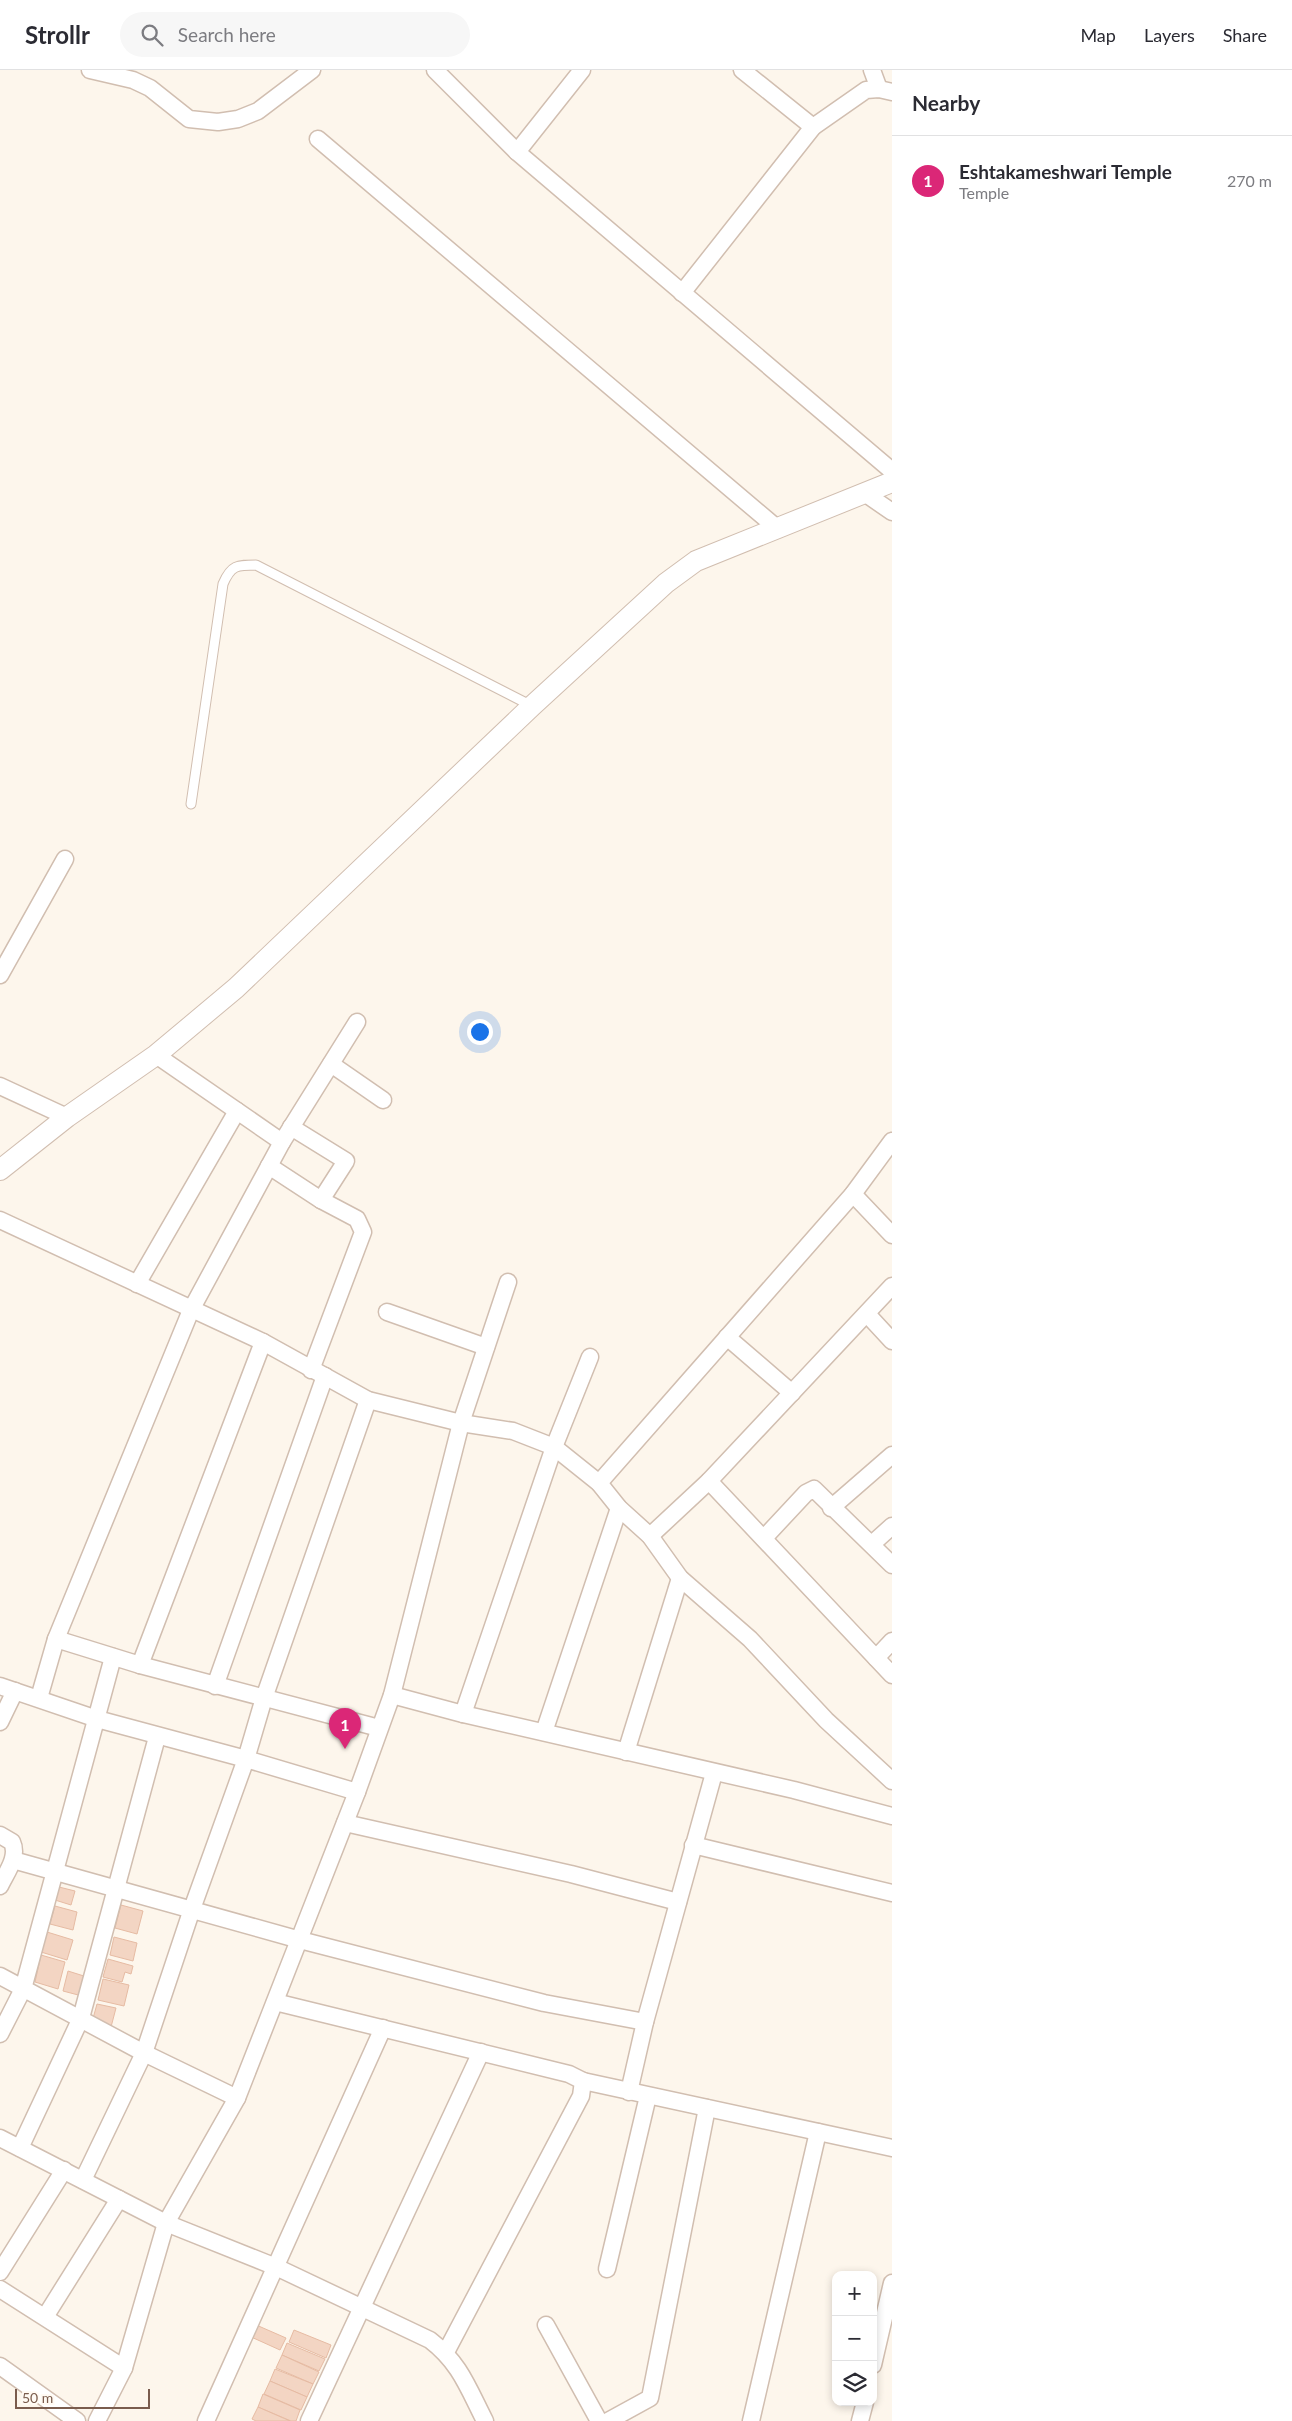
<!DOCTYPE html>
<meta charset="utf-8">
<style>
:root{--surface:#fff;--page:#f7f7f7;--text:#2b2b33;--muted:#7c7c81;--line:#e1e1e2;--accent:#db2777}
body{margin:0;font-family:Lato,sans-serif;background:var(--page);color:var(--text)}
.controls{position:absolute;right:15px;bottom:15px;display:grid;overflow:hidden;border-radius:10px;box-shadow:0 2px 8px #0003}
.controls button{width:45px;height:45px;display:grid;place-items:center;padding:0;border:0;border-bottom:1px solid var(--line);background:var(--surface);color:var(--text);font:25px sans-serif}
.scale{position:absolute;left:15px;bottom:12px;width:135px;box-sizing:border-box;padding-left:5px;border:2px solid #7a5c4d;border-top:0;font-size:14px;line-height:18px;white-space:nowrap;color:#7a5c4d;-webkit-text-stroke:4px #fffaf3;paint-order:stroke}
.you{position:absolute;left:479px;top:961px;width:18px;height:18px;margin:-12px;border:4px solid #fff;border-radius:50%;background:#1a73e8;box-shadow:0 0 0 8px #1a73e833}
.badge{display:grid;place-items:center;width:32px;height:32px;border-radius:50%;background:var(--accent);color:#fff;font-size:16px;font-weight:700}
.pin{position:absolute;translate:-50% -41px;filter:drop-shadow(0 1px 2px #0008)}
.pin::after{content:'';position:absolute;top:26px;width:18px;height:15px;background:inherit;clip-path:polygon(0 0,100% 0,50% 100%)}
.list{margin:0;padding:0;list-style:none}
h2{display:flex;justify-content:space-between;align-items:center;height:65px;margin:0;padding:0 20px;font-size:21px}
h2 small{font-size:16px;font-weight:400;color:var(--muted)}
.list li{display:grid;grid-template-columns:32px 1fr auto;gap:15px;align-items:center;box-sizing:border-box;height:90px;padding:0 20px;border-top:1px solid var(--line)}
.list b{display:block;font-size:19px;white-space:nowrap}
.list p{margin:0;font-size:16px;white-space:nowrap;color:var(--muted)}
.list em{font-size:16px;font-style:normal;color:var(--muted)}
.icon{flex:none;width:28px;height:28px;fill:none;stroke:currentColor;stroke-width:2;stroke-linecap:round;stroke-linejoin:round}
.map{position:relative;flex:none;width:892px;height:2351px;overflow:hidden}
header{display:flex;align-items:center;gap:30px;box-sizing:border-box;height:70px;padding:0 25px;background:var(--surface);border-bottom:1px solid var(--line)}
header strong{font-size:24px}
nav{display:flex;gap:28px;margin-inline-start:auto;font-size:18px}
.search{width:350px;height:45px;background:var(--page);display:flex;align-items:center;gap:12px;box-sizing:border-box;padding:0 18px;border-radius:28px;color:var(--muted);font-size:19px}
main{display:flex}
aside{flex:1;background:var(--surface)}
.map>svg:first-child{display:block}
</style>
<header>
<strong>Strollr</strong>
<div class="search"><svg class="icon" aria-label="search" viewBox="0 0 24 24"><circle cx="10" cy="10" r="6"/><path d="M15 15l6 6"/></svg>Search here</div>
<nav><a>Map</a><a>Layers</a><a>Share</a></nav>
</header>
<main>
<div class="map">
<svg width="892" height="2351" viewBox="0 0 892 2351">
<rect width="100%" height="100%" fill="#fdf6ec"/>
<g fill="#f3d5c3" stroke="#e6bba3">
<polygon points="59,1817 75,1821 71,1835 55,1830"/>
<polygon points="121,1835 143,1841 137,1864 115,1858"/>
<polygon points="55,1836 77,1842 73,1860 50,1854"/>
<polygon points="47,1862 73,1870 67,1890 41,1882"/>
<polygon points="114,1867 137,1873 133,1891 110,1885"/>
<polygon points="41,1885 65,1892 58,1919 35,1912"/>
<polygon points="108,1889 133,1896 131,1904 125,1902 122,1912 103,1907"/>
<polygon points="68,1901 87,1907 82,1926 63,1921"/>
<polygon points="103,1909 129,1915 124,1936 98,1930"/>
<polygon points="97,1934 116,1938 111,1957 92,1952"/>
<polygon points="254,2254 286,2268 280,2280 249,2266"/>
<polygon points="294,2260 331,2275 326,2288 289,2272"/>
<polygon points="287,2273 325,2289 319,2301 282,2285"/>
<polygon points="282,2285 319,2302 313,2314 276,2298"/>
<polygon points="275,2299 313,2314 307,2327 270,2311"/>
<polygon points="270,2311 307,2327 301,2340 264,2324"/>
<polygon points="263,2324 300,2340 296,2351 291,2351 258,2337"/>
<polygon points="258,2337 290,2351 256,2351 252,2349"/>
</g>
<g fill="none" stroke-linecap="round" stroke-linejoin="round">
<defs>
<path id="service" d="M191,734l32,-220c8,-19 14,-19 33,-19l276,141"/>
<g id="minor">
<polyline points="90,0 133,10 150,18 189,49 218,52 238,49 258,41 312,0"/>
<polyline points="435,0 517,82 892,401"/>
<polyline points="742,0 813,57"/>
<polyline points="872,0 879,19"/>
<polyline points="318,69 778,459"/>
<polyline points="517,82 582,0"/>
<polyline points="682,223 813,57 866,20 879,19 892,22"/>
<polyline points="866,424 892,442"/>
<polyline points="0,905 65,789"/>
<polyline points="156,985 282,1072"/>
<polyline points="331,994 383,1030"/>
<polyline points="0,1016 67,1047"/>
<polyline points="291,1057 346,1091 321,1130"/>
<polyline points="269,1096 321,1130 357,1149 363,1162 311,1300"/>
<polyline points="853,1124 892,1165"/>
<polyline points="0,1150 263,1272 368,1330 461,1353 513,1361 554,1377 599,1413 619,1438 650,1466 680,1508 750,1569 826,1650 892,1711"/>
<polyline points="137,1214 237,1041"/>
<polyline points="387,1242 486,1277"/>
<polyline points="867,1244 892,1271"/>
<polyline points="727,1267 792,1323"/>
<polyline points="709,1411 892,1605"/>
<polyline points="599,1413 853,1124 892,1071"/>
<polyline points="831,1438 892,1385"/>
<polyline points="650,1466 709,1411 892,1216"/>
<polyline points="764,1468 806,1423 814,1419 892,1495"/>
<polyline points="872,1474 892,1456"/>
<polyline points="56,1569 140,1595 379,1658"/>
<polyline points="876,1588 892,1571"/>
<polyline points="140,1595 263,1272"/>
<polyline points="0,1616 97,1649 246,1689 357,1722"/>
<polyline points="215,1616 325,1306"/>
<polyline points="392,1625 463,1644 794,1720 892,1746"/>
<polyline points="39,1628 56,1569 191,1240 282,1072 357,952"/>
<polyline points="463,1644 554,1377 590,1287"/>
<polyline points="0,1652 15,1621"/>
<polyline points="544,1662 619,1438"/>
<polyline points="626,1682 680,1508"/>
<polyline points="345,1753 571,1804 678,1832"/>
<path d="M0,1765l12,7c7,15 -6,31 -12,44"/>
<polyline points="693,1775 892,1823"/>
<polyline points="13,1790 300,1870 544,1933 645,1952"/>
<polyline points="0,1906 144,1983 237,2028"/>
<polyline points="275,1932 569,2004 583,2011 581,2026 446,2282"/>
<polyline points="0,1964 23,1919 113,1587"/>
<polyline points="583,2011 892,2078"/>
<polyline points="629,2022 645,1952 714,1703"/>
<path d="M0,2068l166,85 110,44 154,73c30,23 38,48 55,81"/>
<polyline points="20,2078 81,1948 157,1667"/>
<polyline points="83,2110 144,1983 192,1839 246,1689 264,1628 368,1330"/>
<polyline points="607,2199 648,2026"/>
<polyline points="0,2202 64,2100"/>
<polyline points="0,2219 124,2298"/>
<polyline points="45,2247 119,2129"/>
<polyline points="546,2255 599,2351"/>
<polyline points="873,2295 892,2213"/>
<polyline points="0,2296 77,2351"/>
<polyline points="97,2351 124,2298 166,2153 237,2028 357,1722 392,1625 461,1353 508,1212"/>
<polyline points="206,2351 383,1958"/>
<polyline points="309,2351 481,1982"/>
<polyline points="608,2351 650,2328 707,2038"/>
<polyline points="751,2351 818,2062"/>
<polyline points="860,2351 865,2332"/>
</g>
<polyline id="tertiary" points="0,1100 67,1047 156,985 236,918 532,636 666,513 696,491 892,412"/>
</defs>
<use href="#service" stroke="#d1beb0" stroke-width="11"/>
<use href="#minor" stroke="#d1beb0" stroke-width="19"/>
<use href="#tertiary" stroke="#d1beb0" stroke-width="22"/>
<use href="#service" stroke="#fff" stroke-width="9"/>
<use href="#minor" stroke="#fff" stroke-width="16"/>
<use href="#tertiary" stroke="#fff" stroke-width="20"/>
</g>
</svg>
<div class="controls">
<button>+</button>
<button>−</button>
<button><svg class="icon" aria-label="layers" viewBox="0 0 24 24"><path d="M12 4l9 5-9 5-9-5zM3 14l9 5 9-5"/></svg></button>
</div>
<div class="scale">50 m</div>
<div class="you"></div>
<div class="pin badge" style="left:345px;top:1679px">1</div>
</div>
<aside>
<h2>Nearby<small></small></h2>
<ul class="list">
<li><span class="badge">1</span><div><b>Eshtakameshwari Temple</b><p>Temple</p></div><em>270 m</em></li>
</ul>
</aside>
</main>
